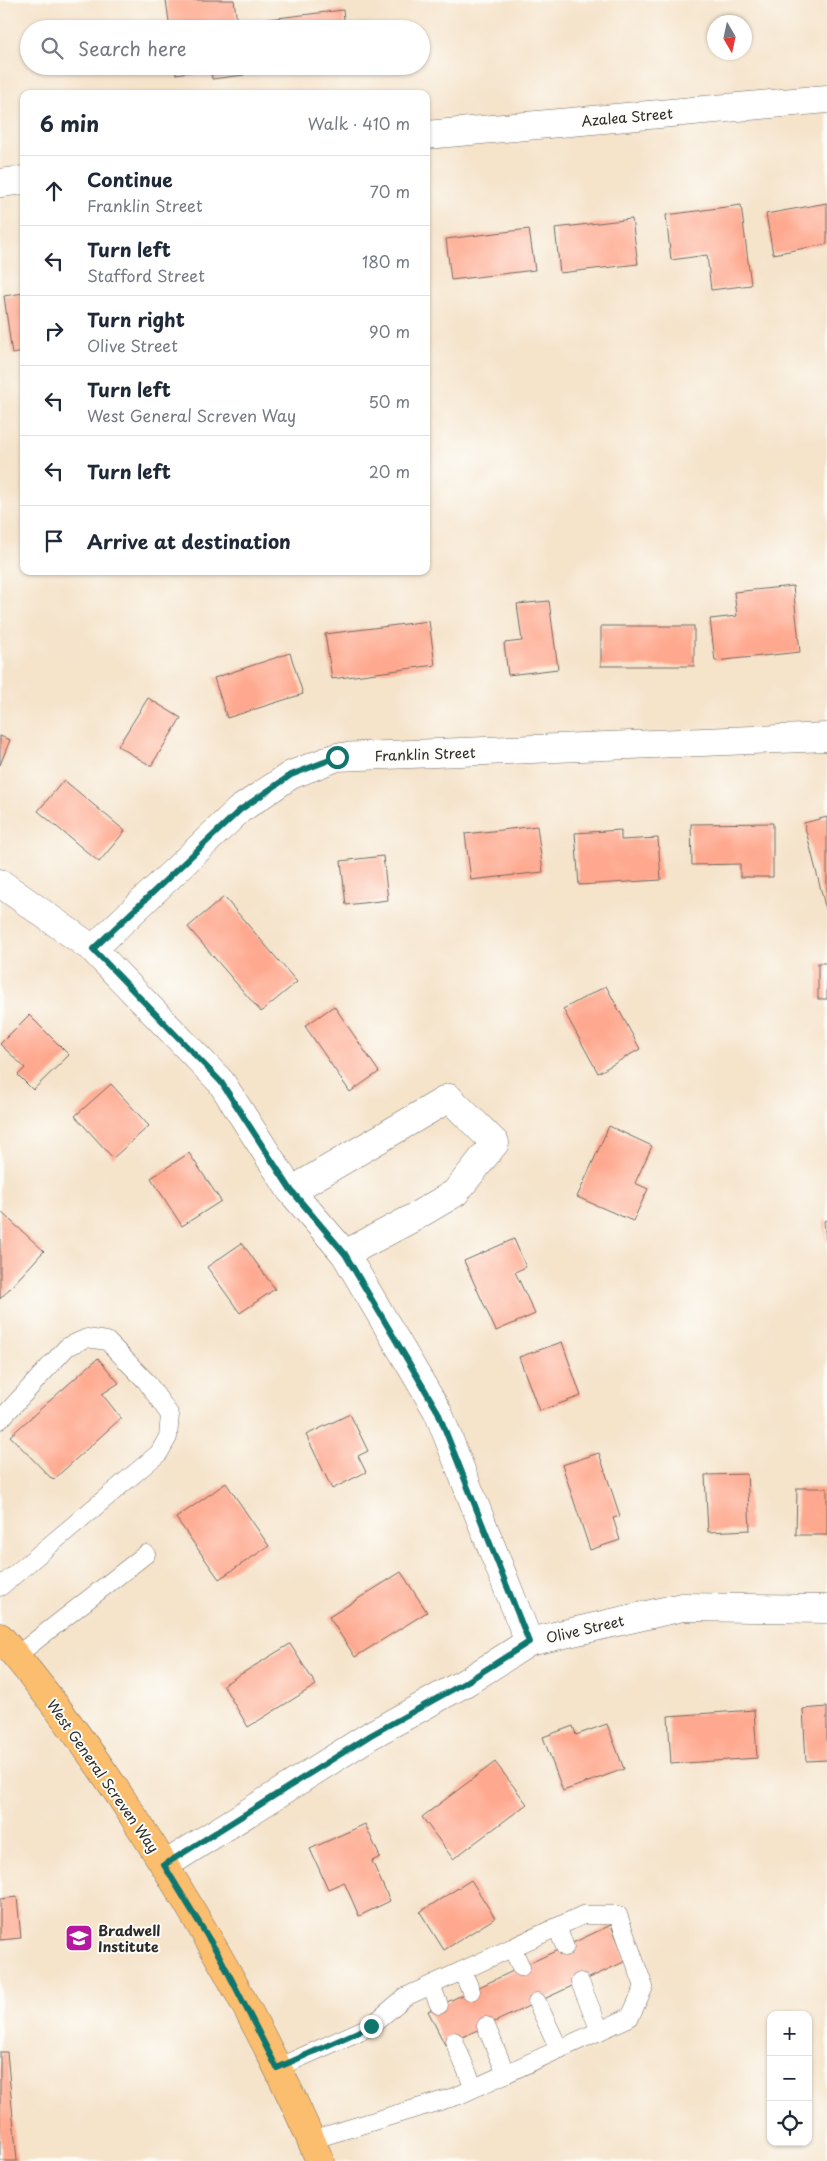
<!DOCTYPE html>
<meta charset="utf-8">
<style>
:root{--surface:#fff;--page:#f6f6f7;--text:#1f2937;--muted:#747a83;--line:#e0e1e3}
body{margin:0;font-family:"Playpen Sans",sans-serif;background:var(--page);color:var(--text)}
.controls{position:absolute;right:15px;bottom:15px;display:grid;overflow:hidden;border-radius:10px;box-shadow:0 1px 4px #0004}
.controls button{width:45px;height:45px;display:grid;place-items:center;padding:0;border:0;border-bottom:1px solid var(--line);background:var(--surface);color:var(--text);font:25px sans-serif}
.compass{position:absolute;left:707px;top:15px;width:45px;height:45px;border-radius:50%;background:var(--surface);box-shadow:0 1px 4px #0004;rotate:171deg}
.stop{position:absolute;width:15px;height:15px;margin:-11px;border:4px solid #0f766e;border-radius:50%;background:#fff}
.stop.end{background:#0f766e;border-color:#fff;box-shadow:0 1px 5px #0008}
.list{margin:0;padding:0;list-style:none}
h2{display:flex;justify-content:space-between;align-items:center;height:65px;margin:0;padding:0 20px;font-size:21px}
h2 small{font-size:16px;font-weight:400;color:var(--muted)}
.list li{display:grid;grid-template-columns:32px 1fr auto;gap:15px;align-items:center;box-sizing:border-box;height:70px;padding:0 20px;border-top:1px solid var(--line)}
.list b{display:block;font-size:19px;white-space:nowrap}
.list p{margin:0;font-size:16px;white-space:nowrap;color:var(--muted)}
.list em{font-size:16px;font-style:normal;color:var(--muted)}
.icon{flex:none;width:28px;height:28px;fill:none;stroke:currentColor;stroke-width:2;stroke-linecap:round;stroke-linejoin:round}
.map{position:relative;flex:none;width:827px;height:2161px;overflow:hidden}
.search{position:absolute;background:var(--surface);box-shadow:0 1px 4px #0004;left:20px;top:20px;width:410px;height:55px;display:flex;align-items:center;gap:12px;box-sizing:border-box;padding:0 18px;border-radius:28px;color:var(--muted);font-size:19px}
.panel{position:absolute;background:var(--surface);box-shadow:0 1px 4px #0004;left:20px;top:90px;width:410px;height:485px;border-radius:10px}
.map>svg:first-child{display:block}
</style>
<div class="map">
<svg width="827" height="2161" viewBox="0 0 827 2161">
<rect width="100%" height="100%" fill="#fdfcf7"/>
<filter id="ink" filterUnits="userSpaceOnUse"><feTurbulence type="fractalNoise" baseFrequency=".02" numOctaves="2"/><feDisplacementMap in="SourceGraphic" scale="10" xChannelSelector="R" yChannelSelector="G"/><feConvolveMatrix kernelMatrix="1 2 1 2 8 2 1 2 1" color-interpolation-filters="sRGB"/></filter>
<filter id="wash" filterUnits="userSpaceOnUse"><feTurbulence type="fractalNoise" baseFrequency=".0096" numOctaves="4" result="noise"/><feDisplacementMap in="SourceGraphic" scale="20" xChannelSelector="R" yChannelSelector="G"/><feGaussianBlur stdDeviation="1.12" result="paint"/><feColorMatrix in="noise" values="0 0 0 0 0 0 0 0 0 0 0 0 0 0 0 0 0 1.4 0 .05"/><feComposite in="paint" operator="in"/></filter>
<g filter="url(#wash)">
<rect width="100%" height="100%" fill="#f5e3ca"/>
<g id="blocks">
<g fill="#fea98f">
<polygon points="166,0 234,0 238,29 170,29"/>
<polygon points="343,10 345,29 271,29 269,19"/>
<polygon points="175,66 243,66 244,75 212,79 211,69 176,74"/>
<polygon points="827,203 827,244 773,254 766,214"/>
<polygon points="741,205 751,285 711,290 707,255 671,260 666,215"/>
<polygon points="632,219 638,264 560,273 555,228"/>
<polygon points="529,229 535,270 451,280 446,239"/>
<polygon points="24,293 24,352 12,354 4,296"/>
<polygon points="793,586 800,652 715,661 710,619 737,616 734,592"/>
<polygon points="549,601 558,669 508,675 504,643 522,641 517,604"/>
<polygon points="429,621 435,665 332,679 325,634"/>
<rect x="601" y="626" width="93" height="40"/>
<polygon points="290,653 303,694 227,718 214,678"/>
<polygon points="148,698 181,718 151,766 118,746"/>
<polygon points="0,736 10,740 0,765"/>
<polygon points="64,780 125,831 99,862 38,811"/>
<polygon points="827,817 827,910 826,910 804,823"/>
<polygon points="773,823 773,877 740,877 740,864 692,865 691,824"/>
<polygon points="537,826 543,872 471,880 465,834"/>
<polygon points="621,830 621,840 658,838 661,880 579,885 575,833"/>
<polygon points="383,856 388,900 346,905 341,861"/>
<polygon points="224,897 297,982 261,1012 188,927"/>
<rect x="818" y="963" width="9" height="36"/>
<polygon points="606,986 640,1049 598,1073 563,1009"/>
<polygon points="334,1006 379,1072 350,1092 305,1026"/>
<polygon points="29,1015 69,1055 33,1090 18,1075 25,1068 0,1044"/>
<polygon points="111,1084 149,1126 113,1158 75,1116"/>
<polygon points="609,1126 652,1146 635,1183 648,1189 633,1221 577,1197"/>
<polygon points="189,1153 221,1201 182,1226 151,1178"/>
<polygon points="0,1211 44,1251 0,1299"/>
<polygon points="827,1220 827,1241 826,1241 824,1221"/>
<polygon points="514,1239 526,1267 515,1272 535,1314 496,1331 464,1261"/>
<polygon points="242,1243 275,1289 240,1313 207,1267"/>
<polygon points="562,1342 581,1396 539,1411 519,1357"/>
<polygon points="98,1358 119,1383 102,1394 121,1418 53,1480 10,1436"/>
<polygon points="350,1414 368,1451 358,1456 366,1472 332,1489 306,1435"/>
<polygon points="599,1453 620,1516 613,1518 620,1540 590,1550 562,1465"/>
<polygon points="747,1474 750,1530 708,1532 705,1475"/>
<polygon points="226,1483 269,1546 219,1579 176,1518"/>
<polygon points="797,1488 827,1488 827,1535 796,1535"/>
<polygon points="401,1572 427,1612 355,1657 329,1617"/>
<polygon points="290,1644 316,1685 248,1727 223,1685"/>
<polygon points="827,1707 827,1760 806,1761 803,1709"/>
<polygon points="754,1710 757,1758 671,1764 668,1716"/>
<polygon points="607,1724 624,1769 563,1791 543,1737 573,1726 576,1735"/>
<polygon points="495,1762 527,1804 453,1859 422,1817"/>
<polygon points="365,1824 380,1857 372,1861 390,1901 359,1916 344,1882 328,1889 310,1849"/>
<polygon points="471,1880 495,1918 444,1950 420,1912"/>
<polygon points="17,1897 21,1938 0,1940 0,1899"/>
<polygon points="611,1925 626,1961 445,2045 428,2011"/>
<polygon points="0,2052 7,2052 17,2161 0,2161"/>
</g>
</g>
</g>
<g filter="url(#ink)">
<use href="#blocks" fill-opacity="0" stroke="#726b63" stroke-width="1"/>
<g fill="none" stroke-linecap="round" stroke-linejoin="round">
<defs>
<g id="service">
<polyline points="0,1420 67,1347 87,1338 107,1341 146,1381 170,1415 168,1437 159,1453 0,1587"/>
<polyline points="16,1656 146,1554"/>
<polyline points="557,1927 565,1947"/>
<polyline points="512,1948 521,1967"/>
<polyline points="462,1971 471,1991"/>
<polyline points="580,1982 600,2031"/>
<polyline points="431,1985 439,2005"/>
<polyline points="537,2002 559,2049"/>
<polyline points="486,2026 506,2074"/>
<polyline points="454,2041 474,2088"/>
<polyline points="277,2068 371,2026 405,1997 583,1915 618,1915 644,1987 630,2017 457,2096 311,2140"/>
</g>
<g id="minor">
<polyline points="426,135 827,99"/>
<polyline points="0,183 24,180"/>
<polyline points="0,883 93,949 221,1082 291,1191 345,1254 438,1412 529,1642"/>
<polyline points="93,949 239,810 291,775 337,757 827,737"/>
<polyline points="291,1191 449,1098 495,1143 455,1193 411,1219 345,1254"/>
<polyline points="165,1865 371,1735 468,1681 529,1642 682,1607 827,1609"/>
</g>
<path id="primary" d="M0,1637c71,83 133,174 189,269 49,82 94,166 131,255"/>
</defs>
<use href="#service" stroke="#726b63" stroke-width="19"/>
<use href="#minor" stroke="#726b63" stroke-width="29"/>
<use href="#primary" stroke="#726b63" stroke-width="29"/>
<use href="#service" stroke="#fff" stroke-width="18"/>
<use href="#minor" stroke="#fff" stroke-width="28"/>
<use href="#primary" stroke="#fbbe6e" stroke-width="28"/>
</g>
</g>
<g fill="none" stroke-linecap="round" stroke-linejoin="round" filter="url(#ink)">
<polyline stroke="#0f766e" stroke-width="6" points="337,757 291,775 240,810 93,949 221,1082 291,1190 345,1254 438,1412 529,1642 468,1681 371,1735 164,1865 220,1957 277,2068 371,2026"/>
</g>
<defs>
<symbol id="school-square" viewBox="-11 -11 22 22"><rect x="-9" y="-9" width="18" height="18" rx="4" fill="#b5179e" stroke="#fdfcf7"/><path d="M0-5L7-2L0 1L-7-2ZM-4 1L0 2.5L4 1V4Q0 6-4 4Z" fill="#fff"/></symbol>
</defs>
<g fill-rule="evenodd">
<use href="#school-square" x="63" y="1922" width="32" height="32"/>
</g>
<g text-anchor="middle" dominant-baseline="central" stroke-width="4" stroke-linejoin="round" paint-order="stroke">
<g font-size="14" fill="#2b2b2b" stroke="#fdfcf7">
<text transform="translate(627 117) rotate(-5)">Azalea Street</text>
<text transform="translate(425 754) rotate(-2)">Franklin Street</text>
<text transform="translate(585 1629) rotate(-13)">Olive Street</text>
<text transform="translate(103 1776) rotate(55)">West General Screven Way</text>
</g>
<g font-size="14" font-weight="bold" fill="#2b2b2b" stroke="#fdfcf7" text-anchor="start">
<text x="98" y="1930">Bradwell<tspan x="98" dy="16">Institute</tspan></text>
</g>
</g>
</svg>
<div class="controls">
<button>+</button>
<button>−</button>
<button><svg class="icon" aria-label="locate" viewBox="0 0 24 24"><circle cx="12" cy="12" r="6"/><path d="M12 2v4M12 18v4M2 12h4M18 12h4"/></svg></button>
</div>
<svg class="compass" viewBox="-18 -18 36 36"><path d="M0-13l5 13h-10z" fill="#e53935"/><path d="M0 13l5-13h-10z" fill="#747a83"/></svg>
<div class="stop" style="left:337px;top:757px"></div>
<div class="stop end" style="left:371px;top:2026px"></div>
<div class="search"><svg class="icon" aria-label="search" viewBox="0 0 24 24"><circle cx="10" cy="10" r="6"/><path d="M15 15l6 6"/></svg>Search here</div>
<section class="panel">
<h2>6 min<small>Walk · 410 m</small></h2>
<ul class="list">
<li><svg class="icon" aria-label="ahead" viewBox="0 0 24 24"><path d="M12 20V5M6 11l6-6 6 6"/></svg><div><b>Continue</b><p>Franklin Street</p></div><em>70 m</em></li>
<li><svg class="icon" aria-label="left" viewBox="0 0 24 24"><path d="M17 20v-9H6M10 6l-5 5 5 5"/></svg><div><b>Turn left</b><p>Stafford Street</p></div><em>180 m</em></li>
<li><svg class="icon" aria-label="right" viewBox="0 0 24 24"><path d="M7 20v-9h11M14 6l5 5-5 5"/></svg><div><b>Turn right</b><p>Olive Street</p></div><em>90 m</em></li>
<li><svg class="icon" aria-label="left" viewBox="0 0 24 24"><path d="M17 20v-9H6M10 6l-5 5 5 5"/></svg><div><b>Turn left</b><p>West General Screven Way</p></div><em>50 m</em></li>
<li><svg class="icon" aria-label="left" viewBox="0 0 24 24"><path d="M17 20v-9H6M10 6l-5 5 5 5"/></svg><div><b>Turn left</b></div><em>20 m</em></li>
<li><svg class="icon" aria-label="arrive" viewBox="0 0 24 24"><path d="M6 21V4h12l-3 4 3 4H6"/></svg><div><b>Arrive at destination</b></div></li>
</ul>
</section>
</div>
